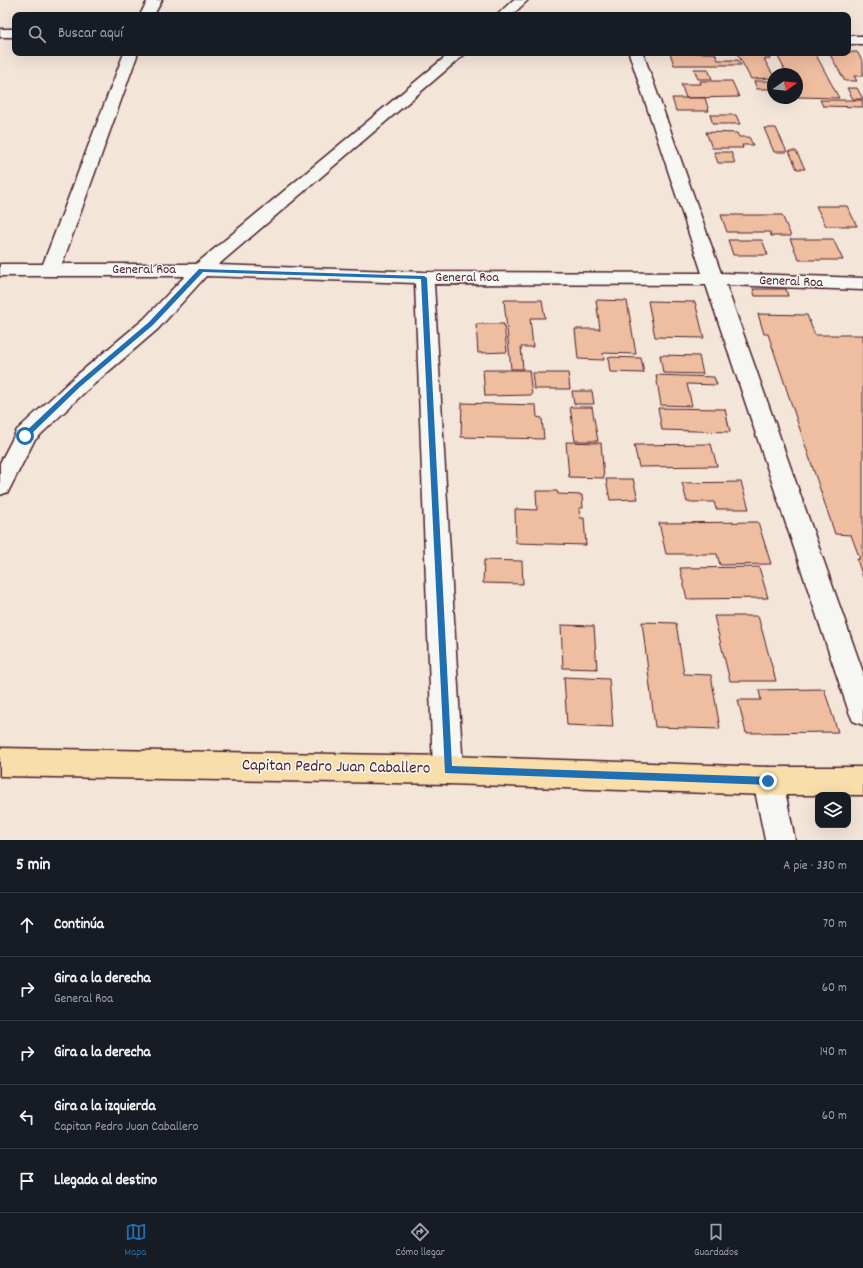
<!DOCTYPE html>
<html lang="es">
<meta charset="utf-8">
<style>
:root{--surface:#171b24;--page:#242831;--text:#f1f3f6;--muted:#9ea1a6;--line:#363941;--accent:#1f6fb2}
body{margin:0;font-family:Dekko,sans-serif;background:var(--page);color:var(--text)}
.controls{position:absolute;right:12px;bottom:12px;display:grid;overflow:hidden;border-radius:8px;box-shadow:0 4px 16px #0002}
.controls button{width:36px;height:36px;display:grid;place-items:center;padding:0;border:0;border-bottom:1px solid var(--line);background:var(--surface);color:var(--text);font:20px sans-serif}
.compass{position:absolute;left:767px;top:68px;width:36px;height:36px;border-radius:50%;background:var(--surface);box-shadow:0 4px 16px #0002;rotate:75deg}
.stop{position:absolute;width:12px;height:12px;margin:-9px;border:3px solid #1f6fb2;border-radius:50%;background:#fff}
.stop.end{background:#1f6fb2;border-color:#fff;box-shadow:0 1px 4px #0008}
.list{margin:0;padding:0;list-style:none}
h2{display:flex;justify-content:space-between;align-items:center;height:52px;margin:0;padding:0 16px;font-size:17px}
h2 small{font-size:13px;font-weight:400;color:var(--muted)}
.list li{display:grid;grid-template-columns:26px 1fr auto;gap:12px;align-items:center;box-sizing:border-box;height:64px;padding:0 16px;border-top:1px solid var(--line)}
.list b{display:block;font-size:15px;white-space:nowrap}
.list p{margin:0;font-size:13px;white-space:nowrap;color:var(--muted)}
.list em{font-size:13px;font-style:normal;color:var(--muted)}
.icon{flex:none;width:22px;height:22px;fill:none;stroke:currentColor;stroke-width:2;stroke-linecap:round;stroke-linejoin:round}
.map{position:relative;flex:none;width:863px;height:840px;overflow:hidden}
.search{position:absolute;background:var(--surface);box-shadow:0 4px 16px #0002;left:12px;right:12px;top:12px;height:44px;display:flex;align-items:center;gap:10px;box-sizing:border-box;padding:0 14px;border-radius:8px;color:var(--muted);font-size:15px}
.sheet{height:372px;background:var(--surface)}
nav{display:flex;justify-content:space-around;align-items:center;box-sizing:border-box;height:56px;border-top:1px solid var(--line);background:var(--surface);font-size:11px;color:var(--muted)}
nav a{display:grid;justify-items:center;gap:2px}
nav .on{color:var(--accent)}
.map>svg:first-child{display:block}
</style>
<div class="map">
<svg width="863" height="840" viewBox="0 0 863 840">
<rect width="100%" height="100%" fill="#f4e5d9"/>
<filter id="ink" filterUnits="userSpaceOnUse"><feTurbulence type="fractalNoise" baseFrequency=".025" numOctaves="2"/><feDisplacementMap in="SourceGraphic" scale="8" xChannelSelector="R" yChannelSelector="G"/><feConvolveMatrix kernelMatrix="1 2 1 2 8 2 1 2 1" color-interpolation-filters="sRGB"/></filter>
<g filter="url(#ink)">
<g fill="#efbd9f" stroke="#4a1f2b">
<polygon points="857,52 863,62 863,76 854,76 857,81 845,81 829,53"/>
<polygon points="670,53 715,53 718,60 738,60 741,65 674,65"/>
<polygon points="737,53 767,53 770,59 764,59 773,75 773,78 751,79"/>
<polygon points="776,53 815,53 839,98 798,97 797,74 787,74"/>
<polygon points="694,69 708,69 712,79 698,79"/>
<polygon points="700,81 732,81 739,97 686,98 681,84 701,84"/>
<polygon points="754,81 773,81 773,89 757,89"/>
<polygon points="847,88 857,88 863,99 853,99"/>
<polygon points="672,98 705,98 709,111 676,111"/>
<polygon points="820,100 862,100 863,107 823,106"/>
<polygon points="710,115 736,115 740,124 713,124"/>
<polygon points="764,128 776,128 787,152 774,152"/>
<polygon points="706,132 737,133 739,137 749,137 753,145 742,145 743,148 712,148"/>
<polygon points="789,151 796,151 805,169 797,169"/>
<polygon points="714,152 731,152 735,163 718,163"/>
<polygon points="816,206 847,206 857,226 826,226"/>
<polygon points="721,215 782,215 791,236 771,236 770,232 727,232"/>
<polygon points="790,239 833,239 843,260 799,260"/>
<polygon points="728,240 762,240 768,255 733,255"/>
<polygon points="753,289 786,289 788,296 755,296"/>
<polygon points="504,300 542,300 545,318 530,318 533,347 521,347 523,369 511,369"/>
<polygon points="596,300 627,301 636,354 603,353 604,360 578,359 575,329 600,329"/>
<polygon points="648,301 695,302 704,338 655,337"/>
<polygon points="758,314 807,315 815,335 863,335 863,578 857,559 860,559 851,535 835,534 768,334 764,334"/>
<polygon points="476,324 504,324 507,352 478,353"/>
<polygon points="660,355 699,356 703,374 663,373"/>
<polygon points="608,357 641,358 644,373 610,372"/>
<polygon points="483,370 529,370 532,395 485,396"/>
<polygon points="532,373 568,373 570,389 534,389"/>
<polygon points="656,375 714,377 717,385 687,384 692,406 661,405"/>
<polygon points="572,391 592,391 594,404 574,404"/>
<polygon points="462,403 536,405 537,417 542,418 544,439 461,437"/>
<polygon points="570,407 592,407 598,441 575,441"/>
<polygon points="658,408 725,409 730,432 662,430"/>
<polygon points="566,442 601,443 604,478 569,477"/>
<polygon points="711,444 717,466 639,467 634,445"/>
<polygon points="606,479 633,479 638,499 610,500"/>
<polygon points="741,482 749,509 716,509 714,502 687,502 682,483"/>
<polygon points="536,491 557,491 558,494 582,495 583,508 579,508 580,518 584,518 586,545 516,543 515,509 537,510"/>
<polygon points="758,522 771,564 720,565 717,554 666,554 659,523"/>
<polygon points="484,560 522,561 523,584 483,583"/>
<polygon points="759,567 768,598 687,599 680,568"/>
<polygon points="714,616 758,616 776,681 730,681"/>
<polygon points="642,622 676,623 684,674 711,675 720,729 655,727"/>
<polygon points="561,625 594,626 597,669 563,668"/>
<polygon points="564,677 609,679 613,727 567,725"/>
<polygon points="824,689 838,732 746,733 738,700 761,700 759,690"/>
</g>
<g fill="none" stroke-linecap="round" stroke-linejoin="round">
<defs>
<g id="street">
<polygon points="148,0 162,0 154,15 140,15"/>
<polygon points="513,0 528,0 512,15 497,15"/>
<rect x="0" y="29" width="15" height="8"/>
<rect x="848" y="36" width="15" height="8"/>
<polygon points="124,53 138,53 62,264 196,264 450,53 466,53 218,265 424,272 702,273 629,53 643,53 721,273 863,278 863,290 726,285 863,672 863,725 853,721 849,712 706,285 434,284 463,770 458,780 448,784 438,780 433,770 415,283 206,276 158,329 87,390 34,441 8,492 0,495 0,463 17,430 71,380 144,319 185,276 0,276 0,264 43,264"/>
<polygon points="768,767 778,771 783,781 795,840 765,840 753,781 758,771"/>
</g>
<polygon id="primary" points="0,748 448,756 768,767 863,767 863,795 768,795 448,784 0,776"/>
</defs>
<use href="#street" stroke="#4a1f2b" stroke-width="3"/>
<use href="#primary" stroke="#4a1f2b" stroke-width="3"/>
<use href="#street" fill="#f6f6f2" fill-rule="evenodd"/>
<use href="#primary" fill="#f8deab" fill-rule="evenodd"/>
</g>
</g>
<polygon fill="#1f6fb2" points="199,269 424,276 427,278 452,766 768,777 771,778 772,781 771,784 768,785 445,773 421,279 203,272 153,325 81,386 27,438 23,438 23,434 77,383 149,322"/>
<g text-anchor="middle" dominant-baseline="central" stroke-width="3" stroke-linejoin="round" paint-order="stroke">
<g font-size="14" fill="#4a1f2b" stroke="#f6f6f2">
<text x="144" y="270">General Roa</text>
<text x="467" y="278">General Roa</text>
<text transform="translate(791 282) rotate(2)">General Roa</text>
</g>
<g font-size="17" fill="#4a1f2b" stroke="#f6f6f2">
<text transform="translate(336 768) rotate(1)">Capitan Pedro Juan Caballero</text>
</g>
</g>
</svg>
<div class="controls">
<button><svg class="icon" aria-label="layers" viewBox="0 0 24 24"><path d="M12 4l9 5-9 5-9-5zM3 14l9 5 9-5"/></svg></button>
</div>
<svg class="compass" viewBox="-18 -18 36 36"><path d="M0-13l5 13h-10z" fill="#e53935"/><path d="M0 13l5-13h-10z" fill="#9ea1a6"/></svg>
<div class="stop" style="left:25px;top:436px"></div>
<div class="stop end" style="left:768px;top:781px"></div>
<div class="search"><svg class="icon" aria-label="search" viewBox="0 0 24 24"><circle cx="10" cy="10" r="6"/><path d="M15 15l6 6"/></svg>Buscar aquí</div>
</div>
<section class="sheet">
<h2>5 min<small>A pie · 330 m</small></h2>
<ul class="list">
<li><svg class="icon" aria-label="ahead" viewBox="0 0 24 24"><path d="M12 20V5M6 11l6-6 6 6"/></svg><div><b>Continúa</b></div><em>70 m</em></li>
<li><svg class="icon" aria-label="right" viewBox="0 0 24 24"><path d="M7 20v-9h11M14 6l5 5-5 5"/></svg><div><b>Gira a la derecha</b><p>General Roa</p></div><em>60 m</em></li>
<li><svg class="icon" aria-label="right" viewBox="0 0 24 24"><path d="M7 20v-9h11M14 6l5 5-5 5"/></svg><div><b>Gira a la derecha</b></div><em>140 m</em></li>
<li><svg class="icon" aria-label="left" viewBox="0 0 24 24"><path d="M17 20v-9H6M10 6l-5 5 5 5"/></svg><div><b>Gira a la izquierda</b><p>Capitan Pedro Juan Caballero</p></div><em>60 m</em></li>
<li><svg class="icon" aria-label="arrive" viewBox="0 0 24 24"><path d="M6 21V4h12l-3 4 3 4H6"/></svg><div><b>Llegada al destino</b></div></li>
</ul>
</section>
<nav>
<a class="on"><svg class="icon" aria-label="map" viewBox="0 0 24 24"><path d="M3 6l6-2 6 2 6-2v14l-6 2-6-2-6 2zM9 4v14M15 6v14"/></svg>Mapa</a>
<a><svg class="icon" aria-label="directions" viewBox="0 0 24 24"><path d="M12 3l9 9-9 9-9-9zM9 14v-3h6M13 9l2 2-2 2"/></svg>Cómo llegar</a>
<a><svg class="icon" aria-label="saved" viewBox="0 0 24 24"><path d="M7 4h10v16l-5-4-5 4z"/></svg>Guardados</a>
</nav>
